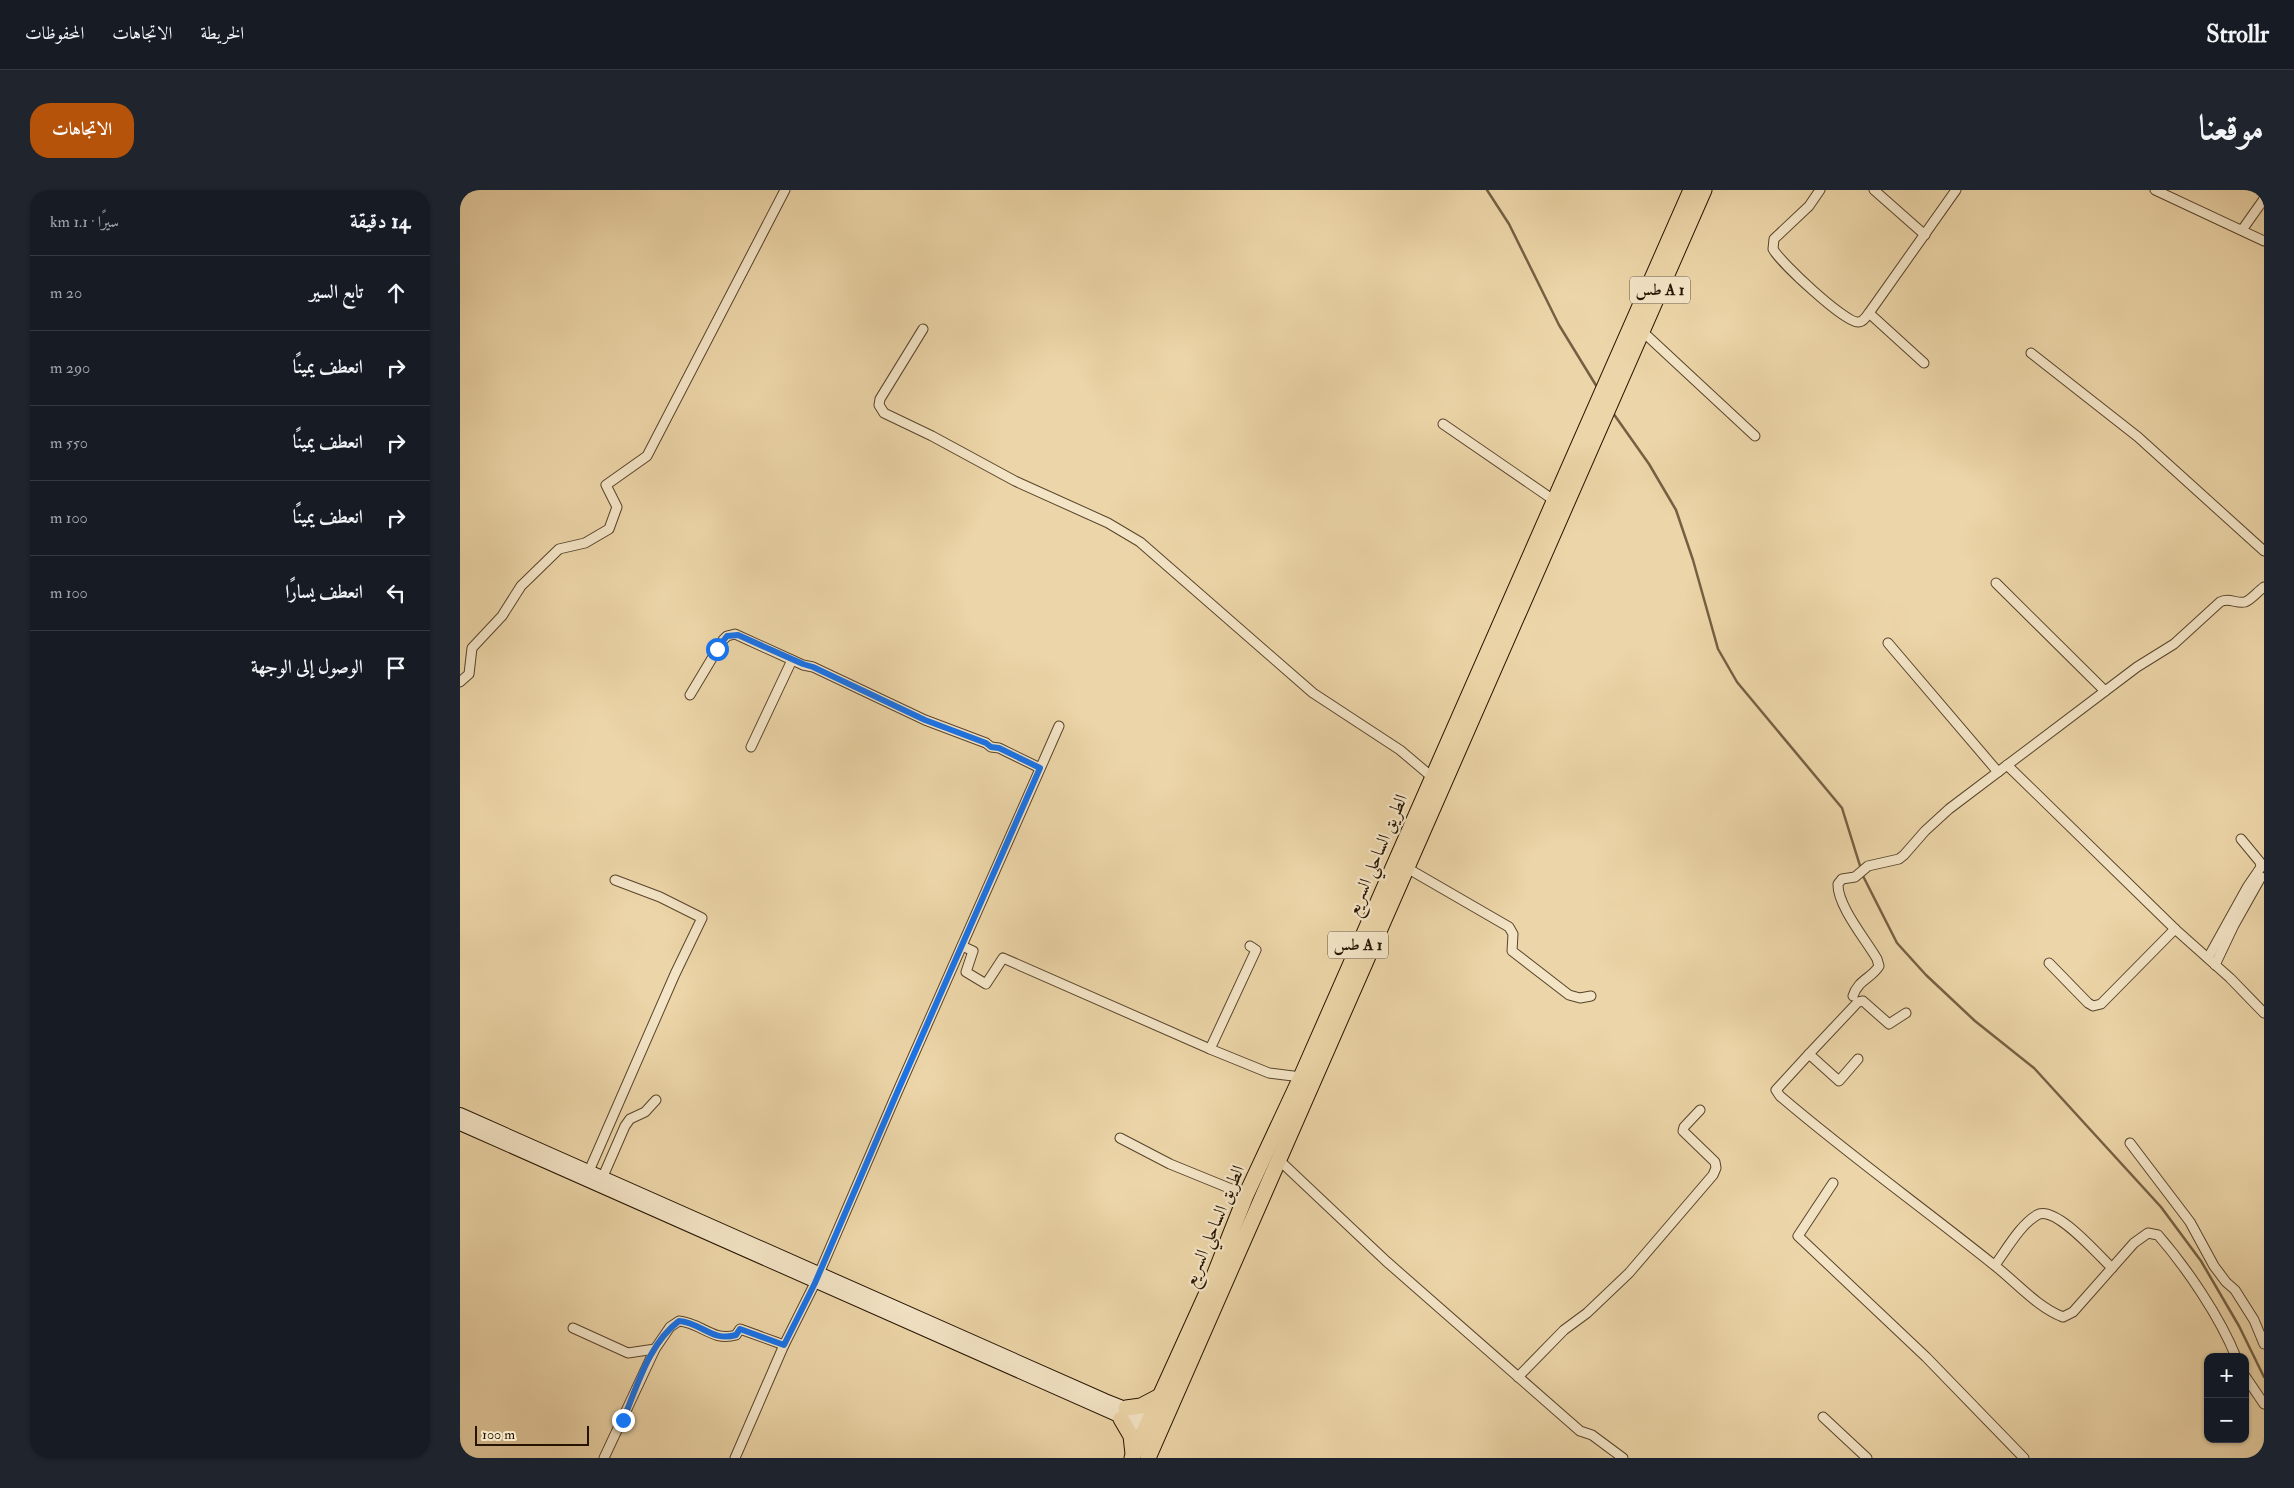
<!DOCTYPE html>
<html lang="ar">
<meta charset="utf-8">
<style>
:root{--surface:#171b24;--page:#20242c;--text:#f1f3f6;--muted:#9ea1a6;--line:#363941;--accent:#b45309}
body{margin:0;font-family:"IM FELL Double Pica",Amiri,serif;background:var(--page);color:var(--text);direction:rtl}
.controls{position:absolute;right:15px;bottom:15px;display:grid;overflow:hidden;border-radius:10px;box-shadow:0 1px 4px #0004}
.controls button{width:45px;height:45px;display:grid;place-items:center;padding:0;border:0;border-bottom:1px solid var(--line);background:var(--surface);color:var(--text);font:25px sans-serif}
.scale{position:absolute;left:15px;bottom:12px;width:114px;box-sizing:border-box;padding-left:5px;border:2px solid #261401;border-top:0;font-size:14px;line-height:18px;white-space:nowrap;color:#261401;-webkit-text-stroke:4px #f3e4c6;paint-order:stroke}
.stop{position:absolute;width:15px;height:15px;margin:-11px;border:4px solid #1a73e8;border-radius:50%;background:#fff}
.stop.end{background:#1a73e8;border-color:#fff;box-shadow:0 1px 5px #0008}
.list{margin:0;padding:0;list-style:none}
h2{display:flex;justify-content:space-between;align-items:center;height:65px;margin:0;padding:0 20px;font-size:21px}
h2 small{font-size:16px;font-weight:400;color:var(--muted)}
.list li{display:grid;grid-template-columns:32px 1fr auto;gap:15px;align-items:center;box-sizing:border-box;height:75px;padding:0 20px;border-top:1px solid var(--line)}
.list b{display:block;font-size:19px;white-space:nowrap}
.list em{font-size:16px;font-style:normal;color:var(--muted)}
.icon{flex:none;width:28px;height:28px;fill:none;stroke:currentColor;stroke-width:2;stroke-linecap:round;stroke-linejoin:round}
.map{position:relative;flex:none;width:1804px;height:1268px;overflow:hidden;direction:ltr;border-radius:20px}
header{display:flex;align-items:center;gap:30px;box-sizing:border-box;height:70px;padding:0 25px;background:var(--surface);border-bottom:1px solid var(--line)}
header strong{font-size:24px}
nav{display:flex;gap:28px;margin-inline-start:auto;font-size:18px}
.intro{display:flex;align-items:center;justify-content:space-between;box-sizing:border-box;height:120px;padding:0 30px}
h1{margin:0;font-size:35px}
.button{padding:12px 22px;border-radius:20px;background:var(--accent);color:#fff;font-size:18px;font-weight:700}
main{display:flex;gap:30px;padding:0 30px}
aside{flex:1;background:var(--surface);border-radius:20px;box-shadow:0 1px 4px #0004}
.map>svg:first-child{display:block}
</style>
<header>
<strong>Strollr</strong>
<nav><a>الخريطة</a><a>الاتجاهات</a><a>المحفوظات</a></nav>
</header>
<div class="intro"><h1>موقعنا</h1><a class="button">الاتجاهات</a></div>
<main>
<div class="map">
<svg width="1804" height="1268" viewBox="0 0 1804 1268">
<rect width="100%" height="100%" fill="#ecd5a8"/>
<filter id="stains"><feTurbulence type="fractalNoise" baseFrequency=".004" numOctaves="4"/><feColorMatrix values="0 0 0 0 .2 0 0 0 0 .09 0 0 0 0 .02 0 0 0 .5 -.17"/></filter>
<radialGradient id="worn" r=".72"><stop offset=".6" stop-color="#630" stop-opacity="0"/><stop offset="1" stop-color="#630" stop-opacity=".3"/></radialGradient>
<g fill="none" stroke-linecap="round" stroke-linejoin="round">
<g stroke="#756043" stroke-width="2.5">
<polyline points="1027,0 1049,34 1099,135 1137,197"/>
<polyline points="1153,223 1189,274 1216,320 1233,370 1258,459 1277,492 1382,618 1401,679"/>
<polyline points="1402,684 1437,753 1466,785 1515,831 1574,878 1701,1017 1741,1071 1779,1136 1804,1187"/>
</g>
<defs>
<g id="street">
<path d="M1360,0l-11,16 -35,33 -1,10c7,13 72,74 85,73 5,0 8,-5 11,-9l87,-123"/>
<polyline points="1414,0 1465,45"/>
<polyline points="1695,0 1804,51"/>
<polyline points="1782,40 1804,9"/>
<polyline points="1409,123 1464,173"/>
<polyline points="463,139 420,209 419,215 424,223 472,246 555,291 648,333 680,352 853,503 940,560 972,587"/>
<polyline points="1182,141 1295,246"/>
<polyline points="1571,163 1678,247 1804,361"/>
<polyline points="983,234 1095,311"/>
<polyline points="1536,393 1645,501"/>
<polyline points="1428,453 1538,582"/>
<polyline points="0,492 9,484 12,458 42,426 61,396 99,359 125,353 149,339 157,317 146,295 187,266 325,0"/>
<polyline points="230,505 263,450 267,446 275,444 343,475 353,477 465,530 526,553 531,557 539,558 580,578"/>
<polyline points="291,557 332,470"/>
<polyline points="1547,575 1715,739 1770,788 1804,823"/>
<polyline points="947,678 1049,737 1053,744 1052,761 1109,805 1120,808 1131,806"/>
<polyline points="502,756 513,761 506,782 526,794 543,768 750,859"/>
<polyline points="790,756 796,760 750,859 809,883 841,887"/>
<polyline points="1748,768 1788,696 1801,677 1800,672 1781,649"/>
<polyline points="1589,773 1628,813 1633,816 1641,814 1715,739"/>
<polyline points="1755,775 1774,735 1801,687"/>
<path d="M1393,806c5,-16 19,-18 26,-30l-2,-7c-11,-19 -40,-54 -39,-75l4,-5 13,-2 13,-11 31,-7 5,-4 21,-24 24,-22 188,-142 37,-23 46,-42c9,-5 16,2 25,0 6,-2 13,-11 19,-15"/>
<polyline points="1349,864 1398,812 1403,811 1429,834 1446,823"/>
<path d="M1398,869l-19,22 -30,-27 -33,36 4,6c69,59 143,112 214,169 22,17 43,42 69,52l10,-5 61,-69 14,-10 10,2c28,32 62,82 78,122"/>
<polyline points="660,948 710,974 786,1005"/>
<polyline points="1670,953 1730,1032 1754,1076 1766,1092 1775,1100 1794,1130 1804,1154"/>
<polyline points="819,970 926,1071 1120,1241 1132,1245 1163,1268"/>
<polyline points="129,981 215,784 242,728 200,707 155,690"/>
<polyline points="141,991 165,936 170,929 185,922 196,910"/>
<polyline points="1373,993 1338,1046 1466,1167 1564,1268"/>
<path d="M1535,1075c12,-16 25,-40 42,-50 18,-11 62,41 75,53"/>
<polyline points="113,1138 168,1163 195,1159"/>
<polyline points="1785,1186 1804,1214"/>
<polyline points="1058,1187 1104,1140 1127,1123 1169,1083 1253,985 1256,978 1255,972 1223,941 1224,937 1240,920"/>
<polyline points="1363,1227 1407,1268"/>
<path d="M144,1268l51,-109 15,-22 9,-6c23,2 33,21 57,14l4,-6 44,16"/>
<polyline points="275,1268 324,1155 355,1093 436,905 599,536"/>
</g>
<g id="secondary">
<polyline points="0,924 645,1210 698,1231"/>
<polyline points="0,934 695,1242"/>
</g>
<g id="highway">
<polyline points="666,1218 681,1216 700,1206"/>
<polyline points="661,1229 671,1246 673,1264"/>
<polyline points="672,1268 750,1096 786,1005 841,887 1231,0"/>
<polyline points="688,1268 1244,0"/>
</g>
</defs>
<use href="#street" stroke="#58442b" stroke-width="11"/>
<use href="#secondary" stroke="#261401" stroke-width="14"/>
<use href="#highway" stroke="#261401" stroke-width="17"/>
<use href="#street" stroke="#f3e4c6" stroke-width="9"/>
<use href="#secondary" stroke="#f3e4c6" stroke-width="12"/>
<use href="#highway" stroke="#ecd5a8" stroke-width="15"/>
</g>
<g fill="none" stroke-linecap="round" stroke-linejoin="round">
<path stroke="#1a73e8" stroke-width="6" d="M163,1230c14,-33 26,-77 56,-99 23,2 33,21 57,14l4,-6 44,16 31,-62 81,-188 144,-327 -41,-20 -8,-1 -5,-4 -61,-23 -112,-53 -10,-3 -65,-29 -11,1 -10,13"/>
</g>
<g text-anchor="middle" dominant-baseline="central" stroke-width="4.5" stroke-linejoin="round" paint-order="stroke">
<g fill="#f3e4c6" stroke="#64523c" stroke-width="1">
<rect x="1170" y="86.5" width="60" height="27" rx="4"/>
<rect x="868" y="741.5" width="60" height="27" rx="4"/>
</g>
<g font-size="16" font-weight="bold" fill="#261401">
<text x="1200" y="100">طس A 1</text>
<text x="898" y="755">طس A 1</text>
</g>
<g font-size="18" fill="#261401" stroke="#f3e4c6">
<text transform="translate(917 665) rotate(-67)">الطريق الساحلي السريع</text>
<text transform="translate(754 1036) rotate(-67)">الطريق الساحلي السريع</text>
</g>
</g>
<rect width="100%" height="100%" filter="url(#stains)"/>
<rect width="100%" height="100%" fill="url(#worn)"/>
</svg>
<div class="controls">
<button>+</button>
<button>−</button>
</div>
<div class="scale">100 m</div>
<div class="stop" style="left:257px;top:459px"></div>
<div class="stop end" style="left:163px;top:1230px"></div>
</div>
<aside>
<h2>14 دقيقة<small>سيرًا · 1.1 km</small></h2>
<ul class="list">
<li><svg class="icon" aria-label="ahead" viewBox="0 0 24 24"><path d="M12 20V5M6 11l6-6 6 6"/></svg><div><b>تابع السير</b></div><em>20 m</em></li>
<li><svg class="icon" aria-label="right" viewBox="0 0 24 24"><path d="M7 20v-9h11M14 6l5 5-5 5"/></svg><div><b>انعطف يمينًا</b></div><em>290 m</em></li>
<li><svg class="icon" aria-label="right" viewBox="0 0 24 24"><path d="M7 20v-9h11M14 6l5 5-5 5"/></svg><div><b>انعطف يمينًا</b></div><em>550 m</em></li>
<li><svg class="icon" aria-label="right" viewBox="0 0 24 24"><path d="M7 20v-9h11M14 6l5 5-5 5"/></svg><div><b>انعطف يمينًا</b></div><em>100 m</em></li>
<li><svg class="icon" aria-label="left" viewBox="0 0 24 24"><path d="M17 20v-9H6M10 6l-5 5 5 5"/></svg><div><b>انعطف يسارًا</b></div><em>100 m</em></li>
<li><svg class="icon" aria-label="arrive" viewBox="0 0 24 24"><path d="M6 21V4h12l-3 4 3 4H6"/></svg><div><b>الوصول إلى الوجهة</b></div></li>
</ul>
</aside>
</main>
